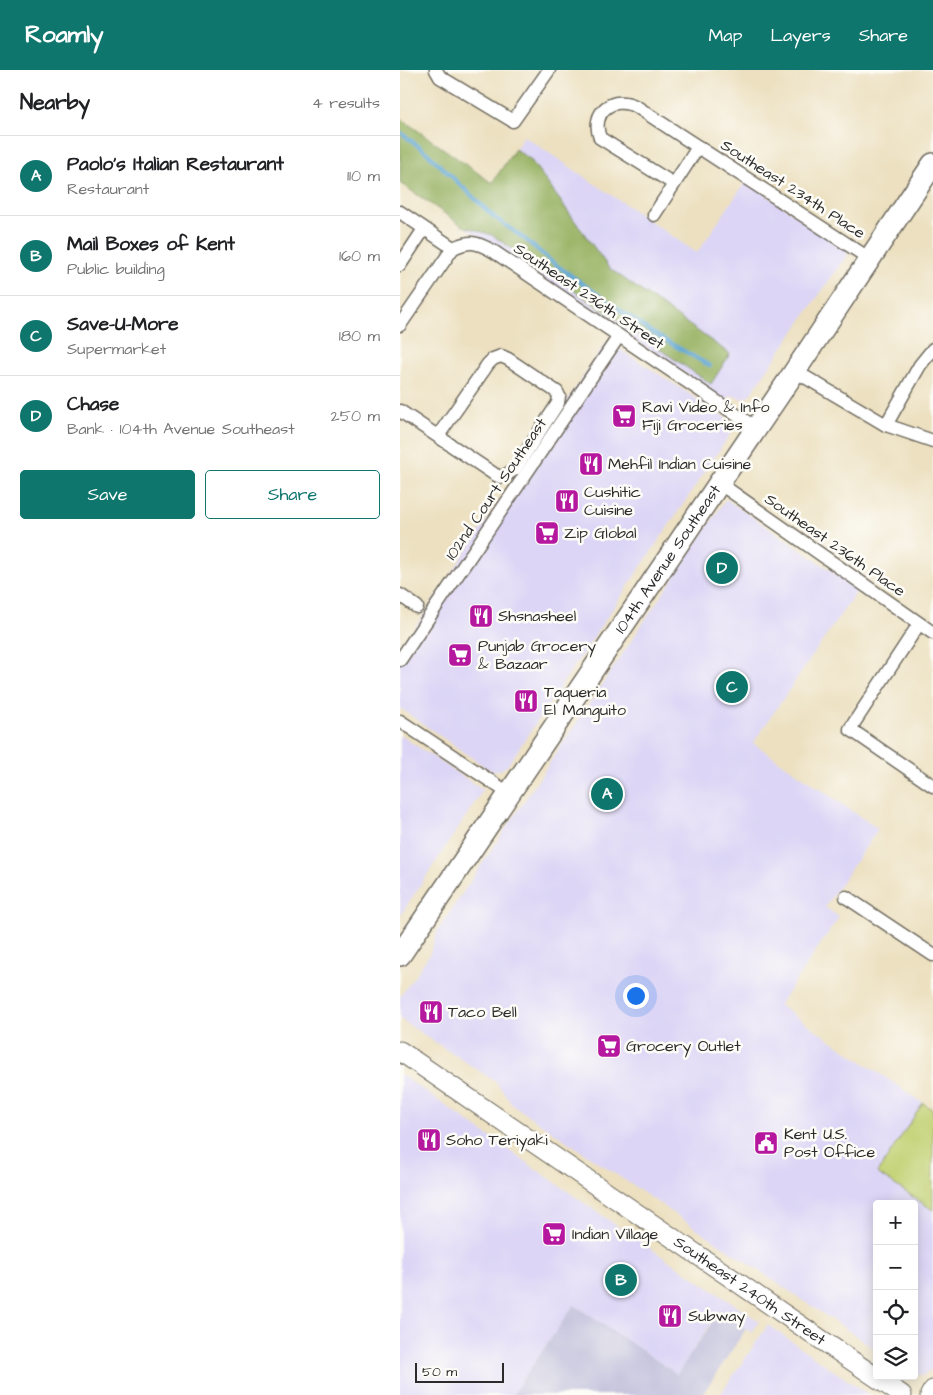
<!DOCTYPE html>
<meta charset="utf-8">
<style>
:root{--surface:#fff;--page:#f2f2f2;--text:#202124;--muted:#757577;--line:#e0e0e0;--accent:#0f766e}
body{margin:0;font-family:"Architects Daughter",sans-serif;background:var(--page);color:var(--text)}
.controls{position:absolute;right:15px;bottom:15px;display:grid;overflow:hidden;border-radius:5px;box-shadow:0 2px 12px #0003}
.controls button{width:45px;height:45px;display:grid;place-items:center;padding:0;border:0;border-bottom:1px solid var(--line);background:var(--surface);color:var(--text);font:25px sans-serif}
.scale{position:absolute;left:15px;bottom:12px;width:89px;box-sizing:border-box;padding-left:5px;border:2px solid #2b2b2b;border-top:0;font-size:14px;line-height:18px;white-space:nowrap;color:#2b2b2b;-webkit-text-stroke:4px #fdfcf7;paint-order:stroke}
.you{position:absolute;left:235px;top:925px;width:18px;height:18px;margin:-12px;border:4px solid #fff;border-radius:50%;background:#1a73e8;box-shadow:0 0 0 8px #1a73e833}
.badge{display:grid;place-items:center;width:32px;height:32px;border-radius:50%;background:var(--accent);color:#fff;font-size:16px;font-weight:700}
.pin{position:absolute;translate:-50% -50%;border:2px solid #fff;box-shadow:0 1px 5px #0006}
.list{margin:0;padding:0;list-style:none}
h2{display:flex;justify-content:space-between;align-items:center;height:65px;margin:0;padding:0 20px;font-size:21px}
h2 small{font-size:16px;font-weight:400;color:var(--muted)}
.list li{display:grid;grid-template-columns:32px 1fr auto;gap:15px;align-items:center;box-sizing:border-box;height:80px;padding:0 20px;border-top:1px solid var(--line)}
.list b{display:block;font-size:19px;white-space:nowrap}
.list p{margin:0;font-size:16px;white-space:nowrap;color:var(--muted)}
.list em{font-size:16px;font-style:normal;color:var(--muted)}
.actions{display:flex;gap:10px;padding:15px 20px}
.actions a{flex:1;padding:11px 0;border:1px solid var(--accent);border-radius:5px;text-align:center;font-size:18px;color:var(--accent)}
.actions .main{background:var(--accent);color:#fff}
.icon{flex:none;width:28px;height:28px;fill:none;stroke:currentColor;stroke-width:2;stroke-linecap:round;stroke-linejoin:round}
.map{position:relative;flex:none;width:533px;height:1325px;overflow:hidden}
header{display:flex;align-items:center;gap:30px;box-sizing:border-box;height:70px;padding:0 25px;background:var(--accent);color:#fff}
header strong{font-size:24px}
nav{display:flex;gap:28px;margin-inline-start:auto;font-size:18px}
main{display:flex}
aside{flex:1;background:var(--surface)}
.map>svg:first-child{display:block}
</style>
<header>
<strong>Roamly</strong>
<nav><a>Map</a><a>Layers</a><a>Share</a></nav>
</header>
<main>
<aside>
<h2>Nearby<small>4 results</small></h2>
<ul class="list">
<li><span class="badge">A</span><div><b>Paolo's Italian Restaurant</b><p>Restaurant</p></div><em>110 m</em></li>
<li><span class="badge">B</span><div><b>Mail Boxes of Kent</b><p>Public building</p></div><em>160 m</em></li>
<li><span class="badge">C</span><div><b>Save-U-More</b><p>Supermarket</p></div><em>180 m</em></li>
<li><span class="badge">D</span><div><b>Chase</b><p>Bank · 104th Avenue Southeast</p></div><em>250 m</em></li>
</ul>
<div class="actions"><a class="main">Save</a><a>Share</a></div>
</aside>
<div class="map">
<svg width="533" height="1325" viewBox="0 0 533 1325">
<rect width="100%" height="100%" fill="#fdfcf7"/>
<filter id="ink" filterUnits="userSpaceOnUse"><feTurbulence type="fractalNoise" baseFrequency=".02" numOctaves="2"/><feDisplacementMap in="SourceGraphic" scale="10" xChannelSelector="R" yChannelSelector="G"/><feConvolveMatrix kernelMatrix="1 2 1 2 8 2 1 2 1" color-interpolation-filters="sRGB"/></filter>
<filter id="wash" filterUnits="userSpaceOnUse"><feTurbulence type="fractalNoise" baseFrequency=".0096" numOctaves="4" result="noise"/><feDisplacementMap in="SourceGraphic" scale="20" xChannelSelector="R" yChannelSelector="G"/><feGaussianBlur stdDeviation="1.12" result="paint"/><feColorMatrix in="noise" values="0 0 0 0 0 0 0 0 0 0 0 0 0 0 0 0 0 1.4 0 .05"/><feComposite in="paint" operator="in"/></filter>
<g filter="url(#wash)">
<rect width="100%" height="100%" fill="#ece0c0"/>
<g fill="#dcd5f6">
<polygon points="124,66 297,183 346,111 449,182 349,326 341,329 331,325 326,331 63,156"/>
<polygon points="207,271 325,347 330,355 331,363 107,696 98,701 91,701 0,638 0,580"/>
<polygon points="326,429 458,519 353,673 478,759 425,837 439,847 379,935 523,1033 478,1103 533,1140 533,1297 530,1301 524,1305 514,1304 514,1134 477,1134 477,1280 113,1035 96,1012 0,949 0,927 29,885 38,860"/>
<polygon points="0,665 83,720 0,846"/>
<polygon points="0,1004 220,1158 359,1251 352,1263 319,1241 277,1304 174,1235 112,1325 0,1325"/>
<polygon points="368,1255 469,1325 320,1325"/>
</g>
<polygon fill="#c2c1dc" points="174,1235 277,1304 320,1241 346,1259 302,1325 112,1325"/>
<polygon fill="#c2d173" stroke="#767e4f" points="523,1033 533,1040 533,1140 477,1103"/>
<polygon fill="#99b365" stroke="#626f48" points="0,48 92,113 115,79 130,89 209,198 330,284 311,314 92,165 63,156 0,113"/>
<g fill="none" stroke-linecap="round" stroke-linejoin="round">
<polyline stroke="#5ba4d3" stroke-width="4" points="0,62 26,82 94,147 126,170 152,192 251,262 310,296"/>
</g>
</g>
<g filter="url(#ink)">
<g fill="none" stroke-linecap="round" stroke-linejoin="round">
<defs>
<g id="street">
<polyline points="36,0 40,7 113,51 149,0"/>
<path d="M274,114l-74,-46c-10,-26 13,-44 37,-31l233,152"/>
<path d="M0,142l53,36c18,-8 23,-6 40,3l263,177"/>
<polyline points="254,145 298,77"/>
<polyline points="0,195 24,159"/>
<polyline points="0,255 53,178"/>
<polyline points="395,301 486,355 533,371"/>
<polyline points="0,341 94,404 100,407 106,405 115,399 158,333 159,326 157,322 108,289 101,286 93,289 88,294 38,366"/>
<polyline points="486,355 520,295 533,279"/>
<polyline points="319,413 533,563"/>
<polyline points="0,525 17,537"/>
<polyline points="519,554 450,659 533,716"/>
<polyline points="0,590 219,266"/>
<polyline points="0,651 110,724"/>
<polyline points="446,827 533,885"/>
</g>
<g id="secondary">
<path id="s1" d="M0,981l502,344"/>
<polyline points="530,1325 533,1320"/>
</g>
<g id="primary">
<path id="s2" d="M0,885l395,-584 138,-207"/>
</g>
</defs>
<use href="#street" stroke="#6f6a5f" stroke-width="15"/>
<use href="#secondary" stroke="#6f6a5f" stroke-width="21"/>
<use href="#primary" stroke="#6f6a5f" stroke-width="24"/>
<use href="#street" stroke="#fff" stroke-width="12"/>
<use href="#secondary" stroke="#fff" stroke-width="19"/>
<use href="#primary" stroke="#fff" stroke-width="21"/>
</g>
</g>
<defs>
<symbol id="supermarket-square" viewBox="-11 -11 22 22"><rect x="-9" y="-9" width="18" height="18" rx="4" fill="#b5179e" stroke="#fdfcf7"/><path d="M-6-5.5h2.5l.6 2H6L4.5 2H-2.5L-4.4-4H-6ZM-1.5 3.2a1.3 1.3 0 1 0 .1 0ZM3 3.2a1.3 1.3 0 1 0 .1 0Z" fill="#fff"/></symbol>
<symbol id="restaurant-square" viewBox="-11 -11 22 22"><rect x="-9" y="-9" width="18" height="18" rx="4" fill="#b5179e" stroke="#fdfcf7"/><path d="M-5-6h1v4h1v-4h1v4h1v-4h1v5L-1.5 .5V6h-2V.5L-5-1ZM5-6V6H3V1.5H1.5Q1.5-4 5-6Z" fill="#fff"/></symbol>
<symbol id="civic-square" viewBox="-11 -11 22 22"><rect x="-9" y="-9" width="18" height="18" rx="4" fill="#b5179e" stroke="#fdfcf7"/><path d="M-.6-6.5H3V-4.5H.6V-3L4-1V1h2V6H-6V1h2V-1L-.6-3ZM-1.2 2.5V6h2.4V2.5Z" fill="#fff"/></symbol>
</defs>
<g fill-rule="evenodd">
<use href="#supermarket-square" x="210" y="332" width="28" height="28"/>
<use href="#restaurant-square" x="177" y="380" width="28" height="28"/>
<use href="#restaurant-square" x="153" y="417" width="28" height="28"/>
<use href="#supermarket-square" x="133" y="449" width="28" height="28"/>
<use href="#restaurant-square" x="67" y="532" width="28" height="28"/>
<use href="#supermarket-square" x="46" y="571" width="28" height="28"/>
<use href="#restaurant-square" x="112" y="617" width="28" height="28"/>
<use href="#restaurant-square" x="17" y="928" width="28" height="28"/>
<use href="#supermarket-square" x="195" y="962" width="28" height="28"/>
<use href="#restaurant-square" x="15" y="1056" width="28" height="28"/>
<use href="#civic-square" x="352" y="1059" width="28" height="28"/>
<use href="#supermarket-square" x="140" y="1150" width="28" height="28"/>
<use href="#restaurant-square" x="256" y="1232" width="28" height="28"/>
</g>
<g text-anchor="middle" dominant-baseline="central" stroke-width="5" stroke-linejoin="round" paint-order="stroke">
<g font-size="16" fill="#2b2b2b" stroke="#fdfcf7">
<text transform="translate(393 119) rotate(33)">Southeast 234th Place</text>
<text transform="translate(189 226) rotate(34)">Southeast 236th Street</text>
<text transform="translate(96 419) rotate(-56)">102nd Court Southeast</text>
<text transform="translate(435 475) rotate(35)">Southeast 236th Place</text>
<text stroke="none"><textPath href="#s2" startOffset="478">104th Avenue Southeast</textPath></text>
<text stroke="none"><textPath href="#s1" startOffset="424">Southeast 240th Street</textPath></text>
</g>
<g font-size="16" fill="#2b2b2b" stroke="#fdfcf7" text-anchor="start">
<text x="242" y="337">Ravi Video &amp; Info<tspan x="242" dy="18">Fiji Groceries</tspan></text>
<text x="208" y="394">Mehfil Indian Cuisine</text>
<text x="184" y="422">Cushitic<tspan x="184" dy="18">Cuisine</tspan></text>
<text x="164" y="463">Zip Global</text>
<text x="98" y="546">Shsnasheel</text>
<text x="78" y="576">Punjab Grocery<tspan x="78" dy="18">&amp; Bazaar</tspan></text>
<text x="144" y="622">Taqueria<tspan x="144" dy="18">El Manguito</tspan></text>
<text x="48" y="942">Taco Bell</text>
<text x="226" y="976">Grocery Outlet</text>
<text x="384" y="1064">Kent U.S.<tspan x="384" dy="18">Post Office</tspan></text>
<text x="46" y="1070">Soho Teriyaki</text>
<text x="172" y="1164">Indian Village</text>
<text x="288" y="1246">Subway</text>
</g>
</g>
</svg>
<div class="controls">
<button>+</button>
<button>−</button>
<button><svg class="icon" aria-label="locate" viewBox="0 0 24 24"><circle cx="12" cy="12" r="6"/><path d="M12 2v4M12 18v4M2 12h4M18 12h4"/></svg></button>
<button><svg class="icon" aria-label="layers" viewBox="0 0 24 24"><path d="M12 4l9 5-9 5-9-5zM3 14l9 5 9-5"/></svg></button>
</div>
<div class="scale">50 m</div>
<div class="you"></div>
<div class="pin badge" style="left:207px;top:724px">A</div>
<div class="pin badge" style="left:221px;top:1210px">B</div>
<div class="pin badge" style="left:332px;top:617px">C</div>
<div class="pin badge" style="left:322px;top:498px">D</div>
</div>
</main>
